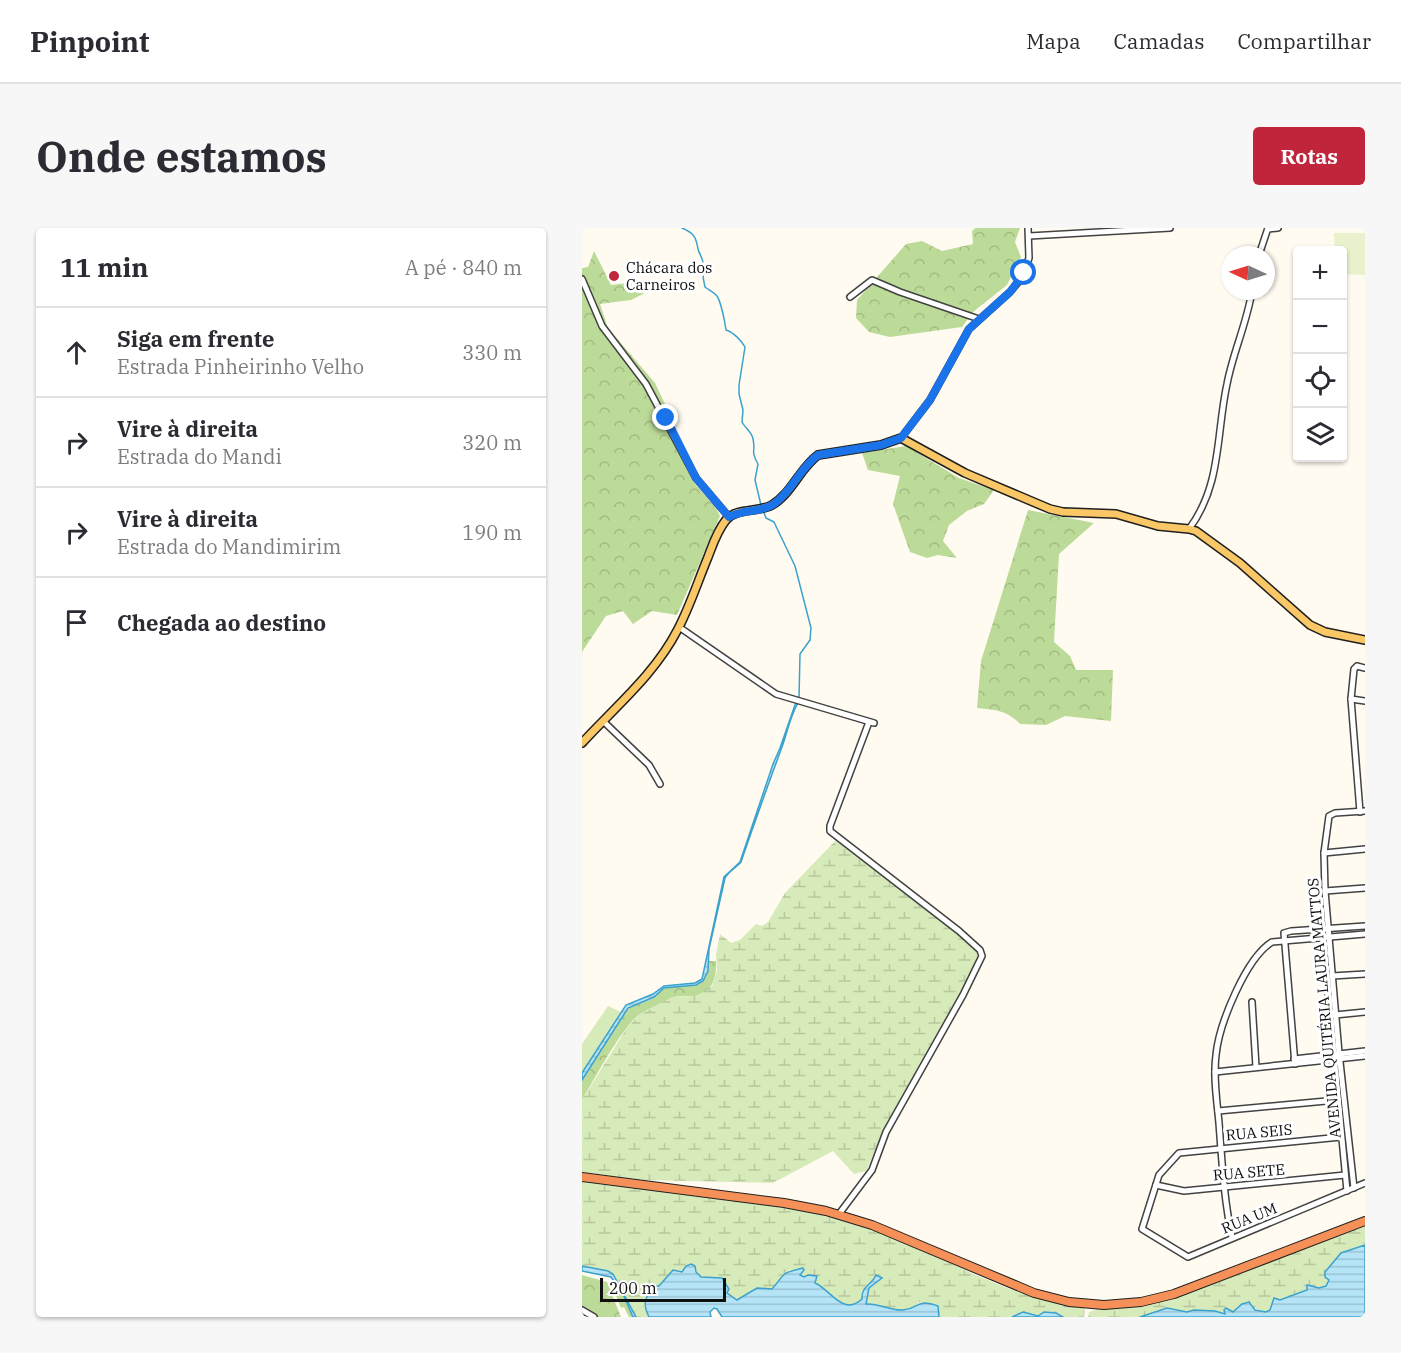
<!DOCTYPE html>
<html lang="pt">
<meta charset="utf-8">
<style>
:root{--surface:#fff;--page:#f7f7f7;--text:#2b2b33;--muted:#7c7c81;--line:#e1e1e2;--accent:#c0253c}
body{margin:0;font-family:"IBM Plex Serif",serif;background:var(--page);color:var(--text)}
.controls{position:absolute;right:18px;top:18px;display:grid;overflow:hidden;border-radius:6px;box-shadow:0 2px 4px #0004}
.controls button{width:54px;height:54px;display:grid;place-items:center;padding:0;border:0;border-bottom:2px solid var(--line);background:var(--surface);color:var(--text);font:30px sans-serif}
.compass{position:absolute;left:639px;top:18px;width:54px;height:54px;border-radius:50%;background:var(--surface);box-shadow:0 2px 4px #0004;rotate:274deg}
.scale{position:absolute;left:18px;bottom:15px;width:126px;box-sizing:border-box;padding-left:6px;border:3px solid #0f0f0f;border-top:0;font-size:16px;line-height:21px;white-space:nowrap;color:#0f0f0f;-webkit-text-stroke:4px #fff;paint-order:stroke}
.stop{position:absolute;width:18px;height:18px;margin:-14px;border:4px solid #1a73e8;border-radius:50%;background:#fff}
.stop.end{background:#1a73e8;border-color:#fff;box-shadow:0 2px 6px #0008}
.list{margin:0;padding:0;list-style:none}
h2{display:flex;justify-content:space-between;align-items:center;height:78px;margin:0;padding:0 24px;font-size:26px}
h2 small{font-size:20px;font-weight:400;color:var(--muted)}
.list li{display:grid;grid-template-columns:39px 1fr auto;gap:18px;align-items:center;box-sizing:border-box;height:90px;padding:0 24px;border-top:2px solid var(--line)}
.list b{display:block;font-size:22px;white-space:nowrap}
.list p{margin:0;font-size:20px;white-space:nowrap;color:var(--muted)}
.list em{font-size:20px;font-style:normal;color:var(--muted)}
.icon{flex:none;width:33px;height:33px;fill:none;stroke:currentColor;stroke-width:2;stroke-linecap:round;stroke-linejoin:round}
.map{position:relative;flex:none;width:783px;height:1089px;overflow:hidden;border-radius:6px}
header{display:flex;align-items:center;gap:36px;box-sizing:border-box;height:84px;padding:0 30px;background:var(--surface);border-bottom:2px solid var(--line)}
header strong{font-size:28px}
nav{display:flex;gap:33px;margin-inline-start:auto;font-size:21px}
.intro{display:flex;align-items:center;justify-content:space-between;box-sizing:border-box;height:144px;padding:0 36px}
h1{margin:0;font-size:42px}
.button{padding:15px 27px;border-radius:6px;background:var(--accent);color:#fff;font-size:21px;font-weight:700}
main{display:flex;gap:36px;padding:0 36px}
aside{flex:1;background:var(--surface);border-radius:6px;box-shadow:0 2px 4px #0004}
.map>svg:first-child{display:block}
</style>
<header>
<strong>Pinpoint</strong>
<nav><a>Mapa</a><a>Camadas</a><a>Compartilhar</a></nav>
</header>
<div class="intro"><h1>Onde estamos</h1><a class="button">Rotas</a></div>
<main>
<aside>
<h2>11 min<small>A pé · 840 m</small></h2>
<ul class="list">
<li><svg class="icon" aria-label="ahead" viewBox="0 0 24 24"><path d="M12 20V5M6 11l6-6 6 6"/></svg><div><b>Siga em frente</b><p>Estrada Pinheirinho Velho</p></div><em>330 m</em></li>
<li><svg class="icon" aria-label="right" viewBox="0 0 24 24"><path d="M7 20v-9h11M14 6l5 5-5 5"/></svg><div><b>Vire à direita</b><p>Estrada do Mandi</p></div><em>320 m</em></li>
<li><svg class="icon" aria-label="right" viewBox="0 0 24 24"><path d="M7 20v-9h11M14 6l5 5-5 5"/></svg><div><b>Vire à direita</b><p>Estrada do Mandimirim</p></div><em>190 m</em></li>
<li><svg class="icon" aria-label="arrive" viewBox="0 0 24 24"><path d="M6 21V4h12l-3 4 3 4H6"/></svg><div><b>Chegada ao destino</b></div></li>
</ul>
</aside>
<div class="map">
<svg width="783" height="1089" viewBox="0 0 783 1089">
<defs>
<pattern id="forest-crowns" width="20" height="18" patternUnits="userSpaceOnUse" patternTransform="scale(1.5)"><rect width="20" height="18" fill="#bddb98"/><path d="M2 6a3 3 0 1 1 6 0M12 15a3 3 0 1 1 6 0" fill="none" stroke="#a1bb82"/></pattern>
<pattern id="wetland-marsh" width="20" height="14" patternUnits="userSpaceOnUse" patternTransform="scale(1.5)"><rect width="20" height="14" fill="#d7eab9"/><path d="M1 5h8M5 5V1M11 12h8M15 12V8" fill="none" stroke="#b7c89e"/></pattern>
<pattern id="water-rules" width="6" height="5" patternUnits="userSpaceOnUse" patternTransform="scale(1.5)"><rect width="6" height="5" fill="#b5e4f7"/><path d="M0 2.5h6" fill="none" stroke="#9ac2d3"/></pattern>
</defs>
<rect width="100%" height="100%" fill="#fffbf0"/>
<polygon fill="#d7eab9" points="26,778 39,784 0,845 0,816"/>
<g fill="url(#forest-crowns)">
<polygon points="393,0 438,0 433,14 439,29 425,57 391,84 380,99 308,109 287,104 274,90 275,72 324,16 340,13 360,23 391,16 390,3"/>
<polygon points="12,23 29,57 66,52 71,61 49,72 18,76 26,100 73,155 91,193 88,204 113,256 134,280 138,288 95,387 70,383 51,396 41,383 24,388 0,424 0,40 6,39"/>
<polygon points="324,218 377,250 412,262 402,276 385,283 367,297 361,313 375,330 356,327 345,330 328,324 311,276 318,248 286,242 280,225"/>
<path d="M446,282l66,13 -35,31 -5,88 16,14 6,14h37l-2,51 -46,-5 -19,9 -26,-1c-13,-14 -25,-14 -43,-16l4,-47z"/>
<path d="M127,733h7c1,15 -3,32 -21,35 -8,1 -16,-1 -23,2 -3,1 -31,15 -33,17 -17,12 -45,65 -57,85v-20l42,-67c8,-9 19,-9 29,-15 4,-3 6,-8 10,-9 22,-9 43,8 46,-28z"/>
<polygon points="0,1047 25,1054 39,1089 15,1089 0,1078"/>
<polygon points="33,1056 41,1066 51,1089 47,1089 42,1079 39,1080 30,1058"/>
</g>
<g fill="url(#wetland-marsh)">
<path d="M254,612l138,106c6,8 2,17 -2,26 -37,66 -77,130 -106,199l-12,3 -21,-23 -60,32 -129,-3 -62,-8v-72l44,-71 13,-14 33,-18 22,-1 10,-4 8,-6 5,-15 -1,-16 4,-21 11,9 9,-3 16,-16 6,2 6,-4 17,-29z"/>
<path d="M0,953c47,6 93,12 140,18 45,6 90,12 133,25 78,24 148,75 230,84l-1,9h-21l-7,-4 -18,4 -15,-5 -11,5h-73l-1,-11 -19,-4c-12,15 -37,5 -54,2l4,-16 10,-8 -5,-1 -13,13 1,6c-16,19 -34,-3 -47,-15l2,-6 -13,1 -5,-3 4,-7 -14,2 -17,19 -15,-1 -20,12 -10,-7 2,-4 -7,-11 -21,-1 -7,-9 -12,4 -9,-2 -29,36 5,11h-13l-23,-43 -31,-8z"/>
<path d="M783,998v19c-36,12 -24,11 -39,41l-7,2 -11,-2 -1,4 -27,10 -14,12 -24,-8 -9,8 -6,-3 -1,6 -11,-4 -21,-1 -7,2 -20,-4 -27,9h-52l1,-5 9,-3 41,-2 42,-11z"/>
</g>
<polygon fill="#e8f1cb" points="752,5 783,5 783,47 761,46 760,22 753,22"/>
<g fill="url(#water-rules)" stroke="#3ba2ce" stroke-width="1.5">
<path d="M214,474l2,1c-8,14 -11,30 -16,44 -14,38 -28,77 -41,115 -5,6 -12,9 -16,16l-16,71 -1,22 -5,10 -7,4 -32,3 -10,9 -26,11 -46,72v-7l44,-68 27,-11 11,-8 31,-3 7,-4 22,-102 16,-15 33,-98 7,-16z"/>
<polygon points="783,1017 783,1089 558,1089 585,1080 605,1084 612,1082 633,1083 643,1086 642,1082 644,1080 651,1084 660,1076 667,1074 673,1082 684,1084 688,1082 692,1070 698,1072 725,1062 725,1057 737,1060 744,1058 747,1052 743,1049 743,1044 759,1025"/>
<path d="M109,1036l4,2 1,6 5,5 21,1 7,11 -2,4 10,7 20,-12 15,1c15,-17 7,-15 31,-21l1,2 -4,5 4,2 4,-2 9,1 -2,7c15,6 28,34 47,16 -1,-13 10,-14 14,-24l6,3 -13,10 -3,16c13,-1 24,7 37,6 17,-1 12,-12 35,-4l1,11h-217l-5,-8 -3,-1 -4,4 1,5h-62c-7,-14 -4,-20 6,-31h4l14,-16 9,2 4,-6z"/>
<polygon points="0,1038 26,1043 31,1046 54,1089 51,1089 41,1066 29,1049 0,1043"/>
<polygon points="441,1084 456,1088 462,1084 474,1085 481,1089 430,1089"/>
</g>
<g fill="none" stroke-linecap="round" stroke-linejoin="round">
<g stroke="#3ba2ce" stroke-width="1.5">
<path d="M100,0c12,5 14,9 16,21 1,5 5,9 5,14 0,11 -1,13 2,24 4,3 9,5 12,9 4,6 8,26 9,34 7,2 15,10 19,17l-6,38v9l4,16 -1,12c3,6 10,10 11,17 3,13 -3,11 5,25l-3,16 6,25"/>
<polyline points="182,285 184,290 192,294 213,338 229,400 228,412 218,426 217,470"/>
</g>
<defs>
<g id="minor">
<polyline points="686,1 696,0"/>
<polyline points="447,8 588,0"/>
<polyline points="677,27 686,0"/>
<polyline points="0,51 20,98 64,156 114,250 147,289"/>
<polyline points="268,69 290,52 318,64 397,91"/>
<polyline points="319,210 348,172 387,101 428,64 439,51 447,30 446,0"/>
<path d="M607,301c33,-44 27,-95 38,-145 6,-32 20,-61 25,-93"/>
<polyline points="97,399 194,466 292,495"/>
<polyline points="769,471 783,473"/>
<polyline points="21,493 67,537 78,556"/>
<polyline points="778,584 769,471 772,441 775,438 783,440"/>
<polyline points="742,625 783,621"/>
<polyline points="743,663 783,660"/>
<polyline points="740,701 765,963"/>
<polyline points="750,748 783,746"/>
<polyline points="670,774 674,839"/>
<polyline points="753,787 783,784"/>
<polyline points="712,831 783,823"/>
<polyline points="713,836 702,705 709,703 783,698"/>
<polyline points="633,844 783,828"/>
<polyline points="636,883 755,872"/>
<polyline points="759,909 597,925 577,947 560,1001 606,1029 783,955"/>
<polyline points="574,957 602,963 763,947"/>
<polyline points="772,960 757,825 743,663 742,625 747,588 753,585 783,583"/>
<polyline points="257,986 290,942 304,904 381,767 400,728 398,722 377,703 248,603 248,598 287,494"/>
<path d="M650,1009c-8,-37 -10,-75 -13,-114 -2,-22 -6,-46 -3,-68 3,-31 30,-97 56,-113l93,-8"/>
<polyline points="0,1082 12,1089"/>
</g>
<path id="major" d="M0,515c34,-37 73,-69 96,-114 12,-23 20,-48 30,-72 5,-13 9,-26 18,-37 11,-13 32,-7 46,-15 20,-12 28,-37 46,-50l63,-10 20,-7 64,35 85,36 13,3 53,2 42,12 31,3 7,2 44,32 70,62 15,7 40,8"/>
<polyline id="highway" points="0,949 202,975 244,983 290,997 452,1065 487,1074 522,1077 559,1074 592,1066 783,993"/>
</defs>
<use href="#minor" stroke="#424242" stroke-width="8"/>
<use href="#major" stroke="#202020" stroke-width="10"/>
<use href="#highway" stroke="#202020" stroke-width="10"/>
<use href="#minor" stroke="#fff" stroke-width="5"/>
<use href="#major" stroke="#f9c766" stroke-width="7"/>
<use href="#highway" stroke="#f59058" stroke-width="8"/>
</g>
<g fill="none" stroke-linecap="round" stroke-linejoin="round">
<path stroke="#1a73e8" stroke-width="8" d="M84,190l30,60 33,39c14,-8 31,-4 45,-13 18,-13 26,-36 44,-49l63,-10 20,-7 29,-38 39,-71 41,-37 14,-19"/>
</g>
<circle fill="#c0253c" stroke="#fff" stroke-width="2" cx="32" cy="48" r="6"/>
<g text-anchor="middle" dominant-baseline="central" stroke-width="6" stroke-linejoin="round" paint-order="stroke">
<g font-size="15" fill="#0f0f0f" stroke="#fff" text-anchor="start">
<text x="44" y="39">Chácara dos<tspan x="44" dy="17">Carneiros</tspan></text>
</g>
<g font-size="15" fill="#0f0f0f" stroke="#fff">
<text transform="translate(742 780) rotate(-95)">AVENIDA QUITÉRIA LAURA MATTOS</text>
<text transform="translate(677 904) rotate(-5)">RUA SEIS</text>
<text transform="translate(667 944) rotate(-5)">RUA SETE</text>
<text transform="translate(667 990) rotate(-22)">RUA UM</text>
</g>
</g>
</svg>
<div class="controls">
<button>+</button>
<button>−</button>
<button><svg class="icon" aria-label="locate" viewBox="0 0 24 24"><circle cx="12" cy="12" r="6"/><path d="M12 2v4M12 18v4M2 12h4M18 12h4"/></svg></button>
<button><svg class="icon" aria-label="layers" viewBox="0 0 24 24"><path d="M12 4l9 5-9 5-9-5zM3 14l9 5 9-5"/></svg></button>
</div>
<svg class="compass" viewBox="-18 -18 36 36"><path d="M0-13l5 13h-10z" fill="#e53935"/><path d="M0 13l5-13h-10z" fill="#7c7c81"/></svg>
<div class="scale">200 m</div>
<div class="stop" style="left:442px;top:45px"></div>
<div class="stop end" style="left:84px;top:190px"></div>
</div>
</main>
